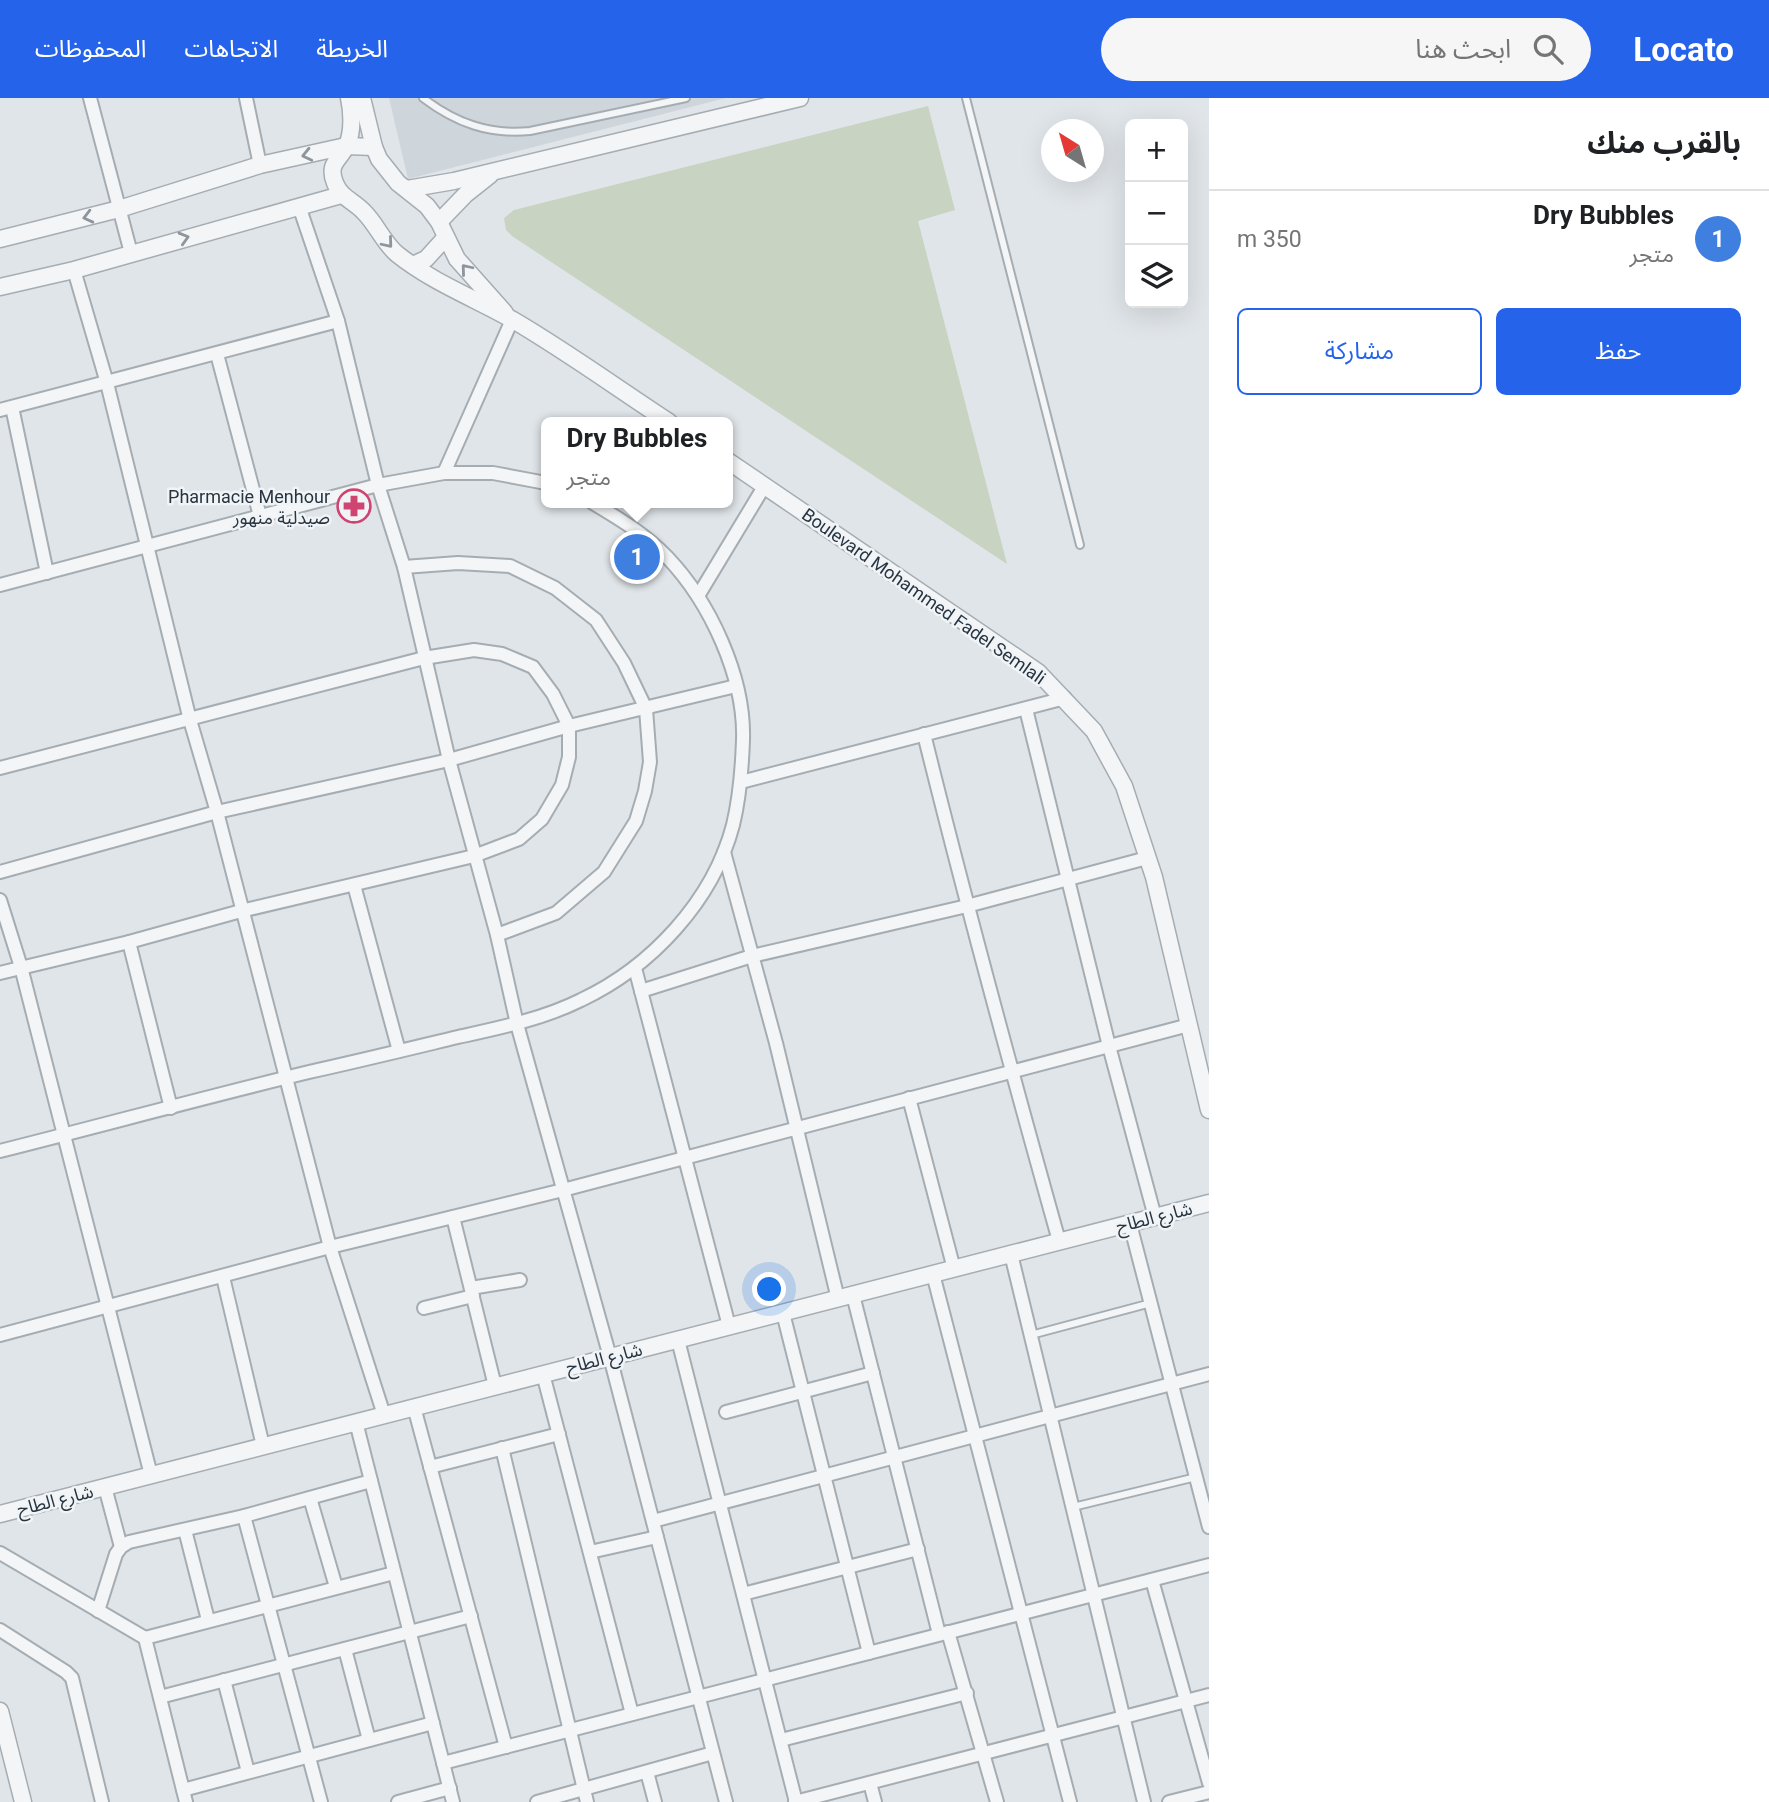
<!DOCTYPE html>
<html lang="ar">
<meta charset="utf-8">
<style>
:root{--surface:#fff;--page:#f6f6f6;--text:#202124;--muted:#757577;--line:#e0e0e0;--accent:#2563eb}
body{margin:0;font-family:Roboto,"Noto Sans Arabic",sans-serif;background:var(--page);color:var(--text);direction:rtl}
.controls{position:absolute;right:21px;top:21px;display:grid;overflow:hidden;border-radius:10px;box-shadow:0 7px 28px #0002}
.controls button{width:63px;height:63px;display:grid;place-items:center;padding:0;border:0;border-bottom:2px solid var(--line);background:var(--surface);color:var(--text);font:35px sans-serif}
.compass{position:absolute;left:1041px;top:21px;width:63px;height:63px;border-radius:50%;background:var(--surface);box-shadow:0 7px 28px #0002;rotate:323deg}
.you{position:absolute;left:770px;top:1192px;width:24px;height:24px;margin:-18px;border:5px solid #fff;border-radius:50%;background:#1a73e8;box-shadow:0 0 0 10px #1a73e833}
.badge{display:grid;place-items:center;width:46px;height:46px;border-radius:50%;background:var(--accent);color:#fff;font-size:23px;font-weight:700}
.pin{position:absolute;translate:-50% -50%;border:4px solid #fff;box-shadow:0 2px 7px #0006}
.popup{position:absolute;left:541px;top:319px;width:192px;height:91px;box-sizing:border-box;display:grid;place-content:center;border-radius:10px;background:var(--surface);filter:drop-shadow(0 2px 5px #0005);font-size:23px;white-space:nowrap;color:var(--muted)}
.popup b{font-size:26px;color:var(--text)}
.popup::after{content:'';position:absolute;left:50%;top:100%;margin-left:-14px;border:14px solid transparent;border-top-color:var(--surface)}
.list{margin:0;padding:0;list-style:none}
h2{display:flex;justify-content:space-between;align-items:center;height:91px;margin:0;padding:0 28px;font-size:30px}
h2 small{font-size:23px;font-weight:400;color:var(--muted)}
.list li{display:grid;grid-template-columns:46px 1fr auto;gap:21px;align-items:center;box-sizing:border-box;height:98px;padding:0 28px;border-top:2px solid var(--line)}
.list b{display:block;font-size:26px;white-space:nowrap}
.list p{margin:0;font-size:23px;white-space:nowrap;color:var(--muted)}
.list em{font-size:23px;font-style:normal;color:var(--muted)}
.actions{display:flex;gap:14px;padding:21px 28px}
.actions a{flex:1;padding:16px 0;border:2px solid var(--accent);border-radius:10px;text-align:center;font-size:24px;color:var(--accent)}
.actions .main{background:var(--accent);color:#fff}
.icon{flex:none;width:38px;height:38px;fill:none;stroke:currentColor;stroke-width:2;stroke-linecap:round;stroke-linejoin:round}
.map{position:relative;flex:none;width:1209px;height:1704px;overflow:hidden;direction:ltr}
header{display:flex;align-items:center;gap:42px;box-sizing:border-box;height:98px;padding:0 35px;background:var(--accent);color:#fff}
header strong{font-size:33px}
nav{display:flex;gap:38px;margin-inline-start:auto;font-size:24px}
.search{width:490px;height:63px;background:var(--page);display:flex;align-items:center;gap:18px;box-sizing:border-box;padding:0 24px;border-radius:38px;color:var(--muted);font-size:26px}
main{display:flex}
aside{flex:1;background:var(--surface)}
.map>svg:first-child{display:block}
</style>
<header>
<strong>Locato</strong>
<div class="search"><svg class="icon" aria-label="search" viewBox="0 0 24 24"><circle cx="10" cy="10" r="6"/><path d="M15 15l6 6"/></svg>ابحث هنا</div>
<nav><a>الخريطة</a><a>الاتجاهات</a><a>المحفوظات</a></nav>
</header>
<main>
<aside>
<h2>بالقرب منك<small></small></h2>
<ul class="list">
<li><span class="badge" style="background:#3f7fe0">1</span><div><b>Dry Bubbles</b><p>متجر</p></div><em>350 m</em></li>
</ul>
<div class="actions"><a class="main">حفظ</a><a>مشاركة</a></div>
</aside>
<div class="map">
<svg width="1209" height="1704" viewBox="0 0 1209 1704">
<rect width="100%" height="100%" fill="#e0e5e9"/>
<polygon fill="#ced5db" points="389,0 726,0 408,81"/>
<polygon fill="#c9d3c1" points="928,8 955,112 918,123 1007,466 512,138 506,132 504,120 514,112"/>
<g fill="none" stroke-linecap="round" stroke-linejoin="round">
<defs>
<g id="service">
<path d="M423,0c33,25 66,37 107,33l156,-33"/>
<polyline points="966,0 1080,447"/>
<polyline points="1031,1237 1151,1205"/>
<polyline points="1073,1409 1196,1379"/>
</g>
<g id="minor">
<polyline points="90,0 131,155"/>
<polyline points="246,0 260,67"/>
<polyline points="299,108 338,223 378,387 404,469 449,662 497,837 517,926 610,1259 726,1704"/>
<polyline points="74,172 107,285 190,622 217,714 330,1149 384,1317"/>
<polyline points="217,256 260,418"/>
<polyline points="12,309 47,475"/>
<polyline points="0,312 338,223"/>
<polyline points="444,375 512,222"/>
<polyline points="404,469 458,465 510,468 555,490 596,522 624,565 646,611 650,664 645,693 636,723 604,774 556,815 497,837"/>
<polyline points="0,487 378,387 444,375 493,375 546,385"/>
<polyline points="698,498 765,387"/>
<polyline points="1026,611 1109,948 1155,1119"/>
<path d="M924,636c42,170 88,339 135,507"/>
<polyline points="0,670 424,560 474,552 502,556 533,569 553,596 569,628 569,659 562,687 542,721 519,741 474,758 241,813 129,844 0,875"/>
<polyline points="741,684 1065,600"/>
<polyline points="724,754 776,945 838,1201"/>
<polyline points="0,774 217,714 449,662 569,628 736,588"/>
<polyline points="354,787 399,953"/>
<polyline points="0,802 21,869 151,1377"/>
<polyline points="129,844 171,1010"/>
<polyline points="635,870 729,1228"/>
<polyline points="641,893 752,858 967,808 1147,760"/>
<polyline points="909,1000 954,1171"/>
<path d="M0,1053c103,-26 206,-54 309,-79 50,-11 99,-23 149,-35 41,-9 85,-18 123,-37 70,-33 132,-99 152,-175 7,-29 9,-56 10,-85 2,-63 -33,-138 -76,-183 -21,-22 -47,-38 -74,-54"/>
<polyline points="453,1119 495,1288"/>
<polyline points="1130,1126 1209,1429"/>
<polyline points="1011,1156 1144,1704"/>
<polyline points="933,1176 1070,1704"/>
<polyline points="223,1179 263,1348"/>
<polyline points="471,1190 520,1182"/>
<polyline points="853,1197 939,1536"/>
<polyline points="424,1210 473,1198"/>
<polyline points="783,1215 869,1555"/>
<polyline points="0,1237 330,1149 563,1092 1189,927"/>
<polyline points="678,1242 796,1704"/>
<polyline points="543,1276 632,1616"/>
<polyline points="414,1309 506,1649"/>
<polyline points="726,1314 873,1275"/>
<polyline points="356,1324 453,1704"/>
<polyline points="502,1350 587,1704"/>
<polyline points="430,1369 559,1336"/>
<polyline points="105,1389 121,1449"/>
<polyline points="310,1400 336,1489"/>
<polyline points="244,1418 321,1704"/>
<polyline points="653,1423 1209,1276"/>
<polyline points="185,1432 208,1522"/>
<polyline points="590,1454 657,1439"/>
<polyline points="0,1455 145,1540 186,1704"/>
<polyline points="1152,1482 1209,1685"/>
<polyline points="743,1496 918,1451"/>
<polyline points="98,1513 116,1456 121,1449 129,1444 244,1418 371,1383"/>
<polyline points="0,1532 66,1574 72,1580 102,1704"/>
<polyline points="948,1534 997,1704"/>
<polyline points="145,1540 394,1475"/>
<polyline points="345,1551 369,1642"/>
<polyline points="224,1582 248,1674"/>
<polyline points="160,1599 471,1518"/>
<polyline points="781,1642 967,1595"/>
<polyline points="443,1665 1209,1467"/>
<polyline points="647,1674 655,1704"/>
<polyline points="870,1685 875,1704"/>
<polyline points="183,1692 433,1625"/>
<polyline points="398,1704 450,1690"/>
<polyline points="537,1704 713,1655"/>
<polyline points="795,1704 1209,1597"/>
<polyline points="1169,1704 1209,1694"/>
</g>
<g id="tertiary">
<path d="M349,0c3,13 4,34 -2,47 -7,15 -20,18 -12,38 6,15 19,18 29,29 13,13 19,30 33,42 35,28 77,44 116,66 53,31 104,68 156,102"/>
<polyline points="362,0 374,49 379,61 398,85 427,108 439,124 457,161 505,215"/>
<polyline points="407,91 454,83 800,0"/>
<polyline points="439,124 466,96 490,77"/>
<polyline points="0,141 119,111 260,67 346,48 374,49"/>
<polyline points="413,167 426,161 445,140"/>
<polyline points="0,189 74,172 341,97"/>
<polyline points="728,363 1038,574 1094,633 1124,688 1154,779 1209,1012"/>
<polyline points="0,1416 1209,1105"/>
<polyline points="0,1613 23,1704"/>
</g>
</defs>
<use href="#service" stroke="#a5adb3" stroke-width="10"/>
<use href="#minor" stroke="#a5adb3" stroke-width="16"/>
<use href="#tertiary" stroke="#a5adb3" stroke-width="19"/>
<use href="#service" stroke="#f3f5f7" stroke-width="6"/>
<use href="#minor" stroke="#f3f5f7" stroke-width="12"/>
<use href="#tertiary" stroke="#f3f5f7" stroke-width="16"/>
</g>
<defs><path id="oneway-chevron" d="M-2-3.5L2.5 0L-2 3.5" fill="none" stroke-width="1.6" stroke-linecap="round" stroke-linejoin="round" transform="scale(1.75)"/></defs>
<g stroke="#8e959c">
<use href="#oneway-chevron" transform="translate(307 57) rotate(167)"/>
<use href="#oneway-chevron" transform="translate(88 119) rotate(166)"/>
<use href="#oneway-chevron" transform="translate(184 140) rotate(-16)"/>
<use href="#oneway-chevron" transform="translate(388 145) rotate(50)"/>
<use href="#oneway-chevron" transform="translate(466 171) rotate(-130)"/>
</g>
<defs>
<symbol id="pharmacy-ring" viewBox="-11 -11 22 22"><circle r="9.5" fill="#f0f4f7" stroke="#cf4470" stroke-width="1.5"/><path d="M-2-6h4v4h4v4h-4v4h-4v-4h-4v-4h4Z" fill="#cf4470"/></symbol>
</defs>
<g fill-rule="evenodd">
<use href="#pharmacy-ring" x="335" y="389" width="38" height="38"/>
</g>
<g text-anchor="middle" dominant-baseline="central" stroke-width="5" stroke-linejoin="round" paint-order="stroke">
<g font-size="18" fill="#283541" stroke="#f0f4f7" text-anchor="end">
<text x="330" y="398">Pharmacie Menhour<tspan x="330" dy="21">صيدلية منهور</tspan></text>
</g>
<g font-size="18" fill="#283541" stroke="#f0f4f7">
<text transform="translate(924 498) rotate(35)">Boulevard Mohammed Fadel Semlali</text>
<text transform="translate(1154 1119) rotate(-14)">شارع الطاح</text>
<text transform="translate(604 1260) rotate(-14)">شارع الطاح</text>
<text transform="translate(55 1402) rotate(-14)">شارع الطاح</text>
</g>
</g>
</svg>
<div class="controls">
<button>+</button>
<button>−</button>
<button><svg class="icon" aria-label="layers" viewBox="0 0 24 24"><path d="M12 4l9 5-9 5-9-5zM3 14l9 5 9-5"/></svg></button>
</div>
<svg class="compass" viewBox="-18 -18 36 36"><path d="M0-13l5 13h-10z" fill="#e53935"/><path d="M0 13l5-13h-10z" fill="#757577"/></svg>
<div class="you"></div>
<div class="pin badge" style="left:637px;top:459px;background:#3f7fe0">1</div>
<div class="popup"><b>Dry Bubbles</b>متجر</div>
</div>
</main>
